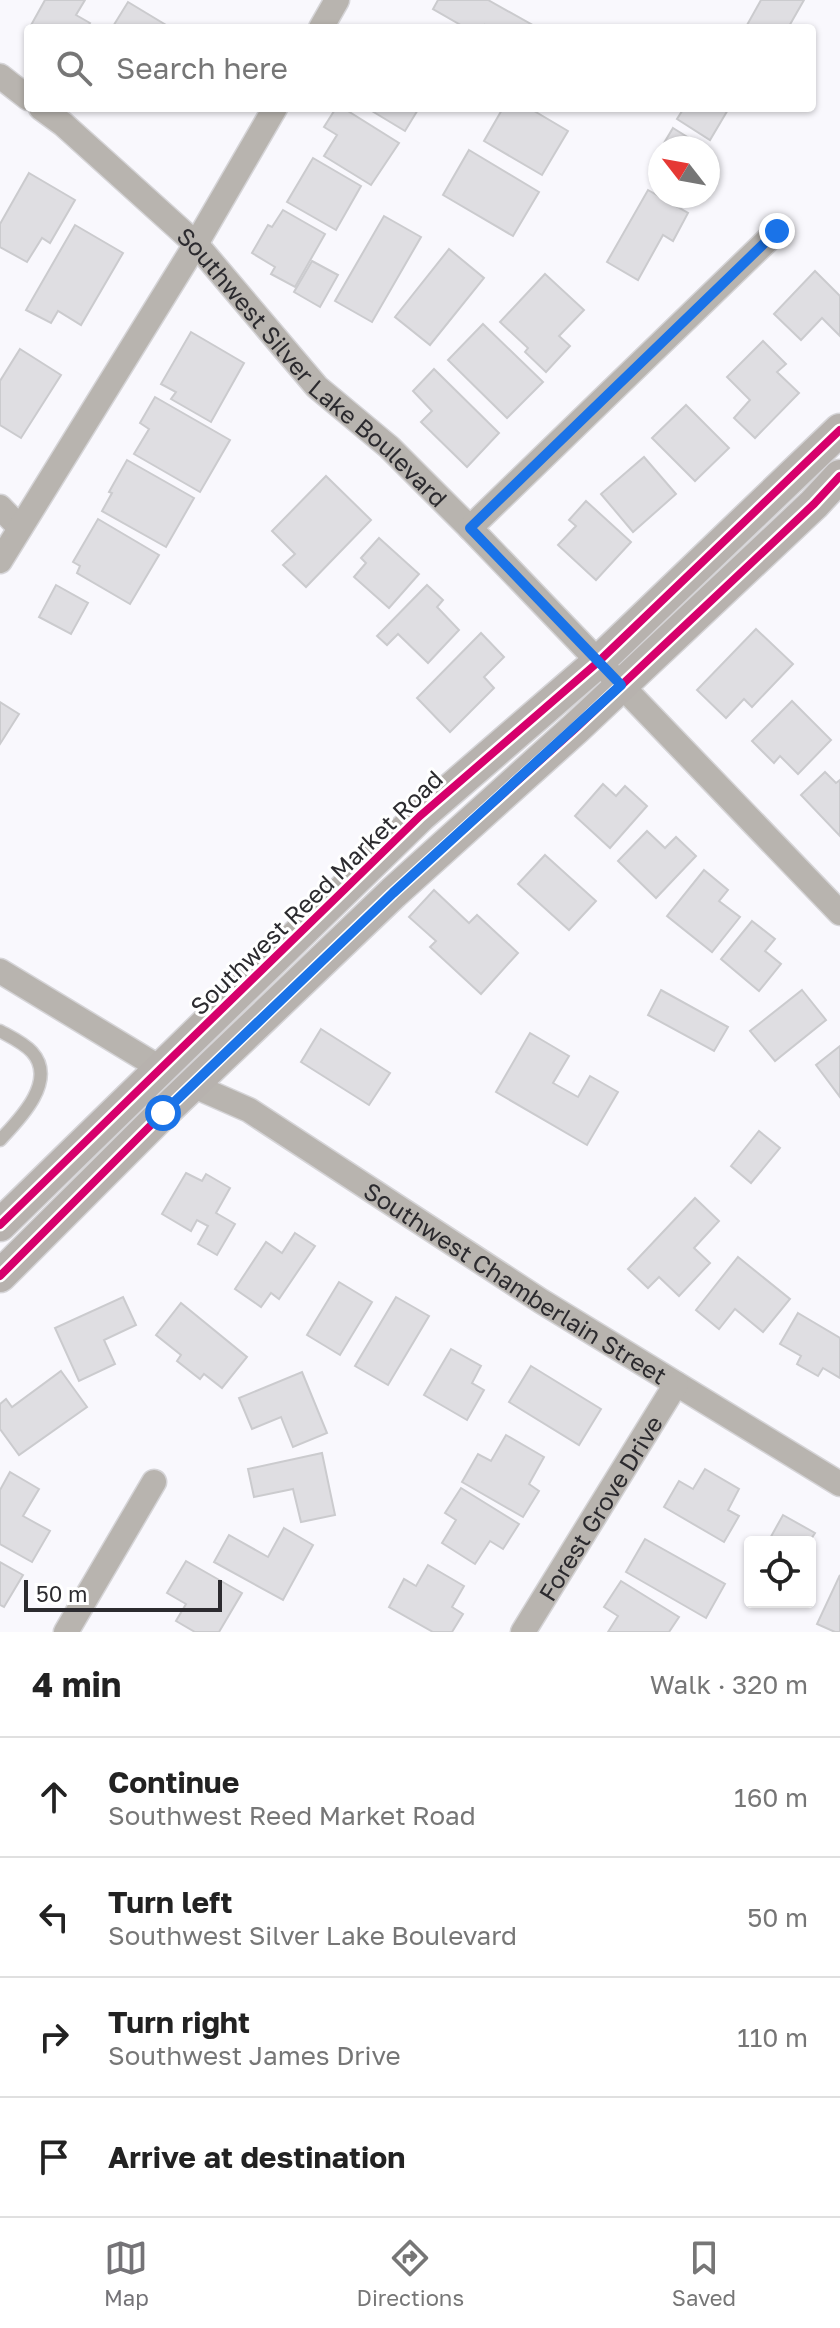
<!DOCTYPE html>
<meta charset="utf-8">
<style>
:root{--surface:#fff;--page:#f6f6f6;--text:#222;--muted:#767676;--line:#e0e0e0;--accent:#747377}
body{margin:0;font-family:"Golos Text",sans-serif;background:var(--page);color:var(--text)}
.controls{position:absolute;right:24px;bottom:24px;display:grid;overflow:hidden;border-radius:8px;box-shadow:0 2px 6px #0004}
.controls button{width:72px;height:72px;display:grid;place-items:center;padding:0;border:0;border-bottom:2px solid var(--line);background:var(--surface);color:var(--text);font:40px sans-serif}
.compass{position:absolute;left:648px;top:136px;width:72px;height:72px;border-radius:50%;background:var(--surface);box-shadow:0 2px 6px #0004;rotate:301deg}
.scale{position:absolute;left:24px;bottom:20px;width:198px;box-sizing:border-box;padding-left:8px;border:4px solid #2c2b2f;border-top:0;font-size:22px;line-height:28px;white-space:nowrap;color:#2c2b2f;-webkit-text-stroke:6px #fff;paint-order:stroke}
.stop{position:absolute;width:24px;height:24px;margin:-18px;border:6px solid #1a73e8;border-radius:50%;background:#fff}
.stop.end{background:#1a73e8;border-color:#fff;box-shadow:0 2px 8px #0008}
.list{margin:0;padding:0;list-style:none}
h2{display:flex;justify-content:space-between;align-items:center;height:104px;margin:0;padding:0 32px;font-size:34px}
h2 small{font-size:26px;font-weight:400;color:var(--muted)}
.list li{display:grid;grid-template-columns:52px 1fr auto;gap:24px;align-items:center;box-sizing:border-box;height:120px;padding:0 32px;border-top:2px solid var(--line)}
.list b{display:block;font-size:30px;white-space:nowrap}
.list p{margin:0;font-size:26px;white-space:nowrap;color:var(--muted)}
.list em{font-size:26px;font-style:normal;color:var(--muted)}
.icon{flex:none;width:44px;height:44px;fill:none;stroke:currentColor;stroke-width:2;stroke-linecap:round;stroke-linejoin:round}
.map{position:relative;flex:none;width:840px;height:1632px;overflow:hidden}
.search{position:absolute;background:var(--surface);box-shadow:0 2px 6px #0004;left:24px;right:24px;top:24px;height:88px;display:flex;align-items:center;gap:20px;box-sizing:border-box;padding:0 28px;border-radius:8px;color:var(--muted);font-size:30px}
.sheet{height:584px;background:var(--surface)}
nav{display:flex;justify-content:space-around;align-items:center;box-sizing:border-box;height:112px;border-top:2px solid var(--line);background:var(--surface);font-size:22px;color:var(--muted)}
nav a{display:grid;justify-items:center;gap:4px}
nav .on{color:var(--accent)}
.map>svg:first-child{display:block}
</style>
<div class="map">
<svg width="840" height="1632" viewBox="0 0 840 1632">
<rect width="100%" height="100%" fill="#f9f8fd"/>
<g fill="#dfdee2" stroke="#cbcbce" stroke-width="2">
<polygon points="45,0 85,0 76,15 90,23 87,28 30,27"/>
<polygon points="438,0 488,0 538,28 491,28 485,25 484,28 466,28 433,9"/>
<polygon points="761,0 804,0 788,28 753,28 747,25"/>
<polygon points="128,2 171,28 112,28"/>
<polygon points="336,108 343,108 399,143 371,185 324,156 337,135 324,127"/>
<polygon points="367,108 419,108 405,131"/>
<polygon points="503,108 529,108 568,131 542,175 484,141"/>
<polygon points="684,108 729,108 710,140 677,119"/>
<polygon points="673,128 705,148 661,148"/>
<polygon points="469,150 539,192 513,236 443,195"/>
<polygon points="313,158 361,186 336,230 287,202"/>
<polygon points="29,173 75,200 50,243 42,238 27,262 0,247 0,224"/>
<polygon points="648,190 688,213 673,241 663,235 638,280 607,262"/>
<polygon points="283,210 325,234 295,287 271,274 275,267 252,253 268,225 272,227"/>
<polygon points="384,216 421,237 372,322 335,301"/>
<polygon points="75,225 123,253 81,325 58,311 51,323 26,310"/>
<polygon points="449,249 484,278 430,345 395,317"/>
<polygon points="312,261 338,275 320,307 294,292"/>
<polygon points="815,271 840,296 840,336 822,318 801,340 774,314"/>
<polygon points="545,274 584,310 559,336 570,346 546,372 525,352 528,348 500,322"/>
<polygon points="483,324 543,382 507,418 448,360"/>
<polygon points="191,332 244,363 211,422 171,399 176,392 161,384"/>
<polygon points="763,341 786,364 777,372 799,393 755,438 734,418 750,400 727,377"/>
<polygon points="20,349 61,375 21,438 0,425 0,381"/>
<polygon points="434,369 499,433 467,467 421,422 432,411 413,391"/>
<polygon points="155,397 230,440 200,492 134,454 149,429 140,423"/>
<polygon points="686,405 729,448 695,481 652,438"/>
<polygon points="644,457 676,494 633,532 601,494"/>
<polygon points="127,460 194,498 166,547 102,511 112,493 109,492"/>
<polygon points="326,476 371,520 306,587 283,565 295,554 272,531"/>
<polygon points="586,501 631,542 596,580 558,545 576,526 569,520"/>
<polygon points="98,519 159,555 130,604 77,573 80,566 73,562"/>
<polygon points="379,538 419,574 389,608 354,577 366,563 361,558"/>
<polygon points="56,585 88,603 71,634 39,617"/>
<polygon points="427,585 443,600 437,607 459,630 428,663 398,634 387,645 377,636"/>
<polygon points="756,629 793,664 752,707 744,699 726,718 697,690"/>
<polygon points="481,633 504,657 484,677 494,688 450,732 417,698"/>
<polygon points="792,701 831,740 798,774 780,756 774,763 752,741"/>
<polygon points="0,702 19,714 0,744"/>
<polygon points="825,772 836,783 840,780 840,836 801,795"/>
<polygon points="603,784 616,796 625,786 647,806 610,848 575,816"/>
<polygon points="647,831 665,848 676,837 696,856 656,898 618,861"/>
<polygon points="545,855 596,901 569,930 518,884"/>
<polygon points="704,870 728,890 719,901 740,917 712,952 667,916"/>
<polygon points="434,890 469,923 477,915 518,953 481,994 430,947 436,941 409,917"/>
<polygon points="752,921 775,939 765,951 781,964 759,991 721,959"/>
<polygon points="661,990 728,1027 714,1051 648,1015"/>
<polygon points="802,990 826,1020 775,1061 750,1031"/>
<polygon points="321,1029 390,1073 369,1105 301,1062"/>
<polygon points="530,1033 569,1056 553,1083 578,1097 590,1076 618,1092 587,1145 496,1092"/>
<polygon points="840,1046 840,1097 816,1065"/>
<polygon points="759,1131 780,1148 751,1183 731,1166"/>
<polygon points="186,1173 202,1181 206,1174 230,1188 216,1213 235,1224 217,1255 198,1244 208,1226 197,1220 191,1231 162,1214"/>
<polygon points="695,1198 719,1221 694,1248 710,1263 679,1296 659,1277 648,1288 628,1269"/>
<polygon points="295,1233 315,1246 279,1299 271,1293 261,1307 235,1289 266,1242 282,1253"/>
<polygon points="738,1257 790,1299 763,1332 735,1309 719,1329 696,1310"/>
<polygon points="339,1282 372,1302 340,1355 307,1335"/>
<polygon points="123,1297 136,1325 104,1340 115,1364 79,1381 55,1328"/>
<polygon points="396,1297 429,1316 388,1385 355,1366"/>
<polygon points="181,1303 247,1357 222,1388 204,1374 200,1379 177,1361 181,1355 156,1335"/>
<polygon points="798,1313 840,1338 840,1378 823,1368 818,1376 797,1364 801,1356 780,1344"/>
<polygon points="451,1349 481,1366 472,1383 484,1390 467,1420 424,1395"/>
<polygon points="531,1366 601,1409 579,1445 509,1402"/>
<polygon points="61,1371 87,1407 19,1455 0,1429 0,1404 6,1399 12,1407"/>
<polygon points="302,1372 327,1433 293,1447 281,1417 252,1429 239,1398"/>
<polygon points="506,1435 544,1457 529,1484 539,1491 523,1517 462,1482 478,1454 491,1461"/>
<polygon points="322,1453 335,1515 301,1522 293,1489 254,1497 248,1469"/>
<polygon points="705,1469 739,1489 728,1510 739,1516 724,1542 664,1507 679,1481 693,1489"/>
<polygon points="10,1472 39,1489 23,1516 50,1531 32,1562 0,1544 0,1490"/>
<polygon points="461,1488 519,1524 503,1549 490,1541 475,1564 442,1543 456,1520 445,1513"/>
<polygon points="783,1515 815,1533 809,1542 768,1542"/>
<polygon points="284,1528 313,1545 283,1600 214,1562 229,1535 268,1557"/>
<polygon points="645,1539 725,1584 706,1618 626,1572"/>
<polygon points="186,1561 242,1593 219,1632 195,1632 176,1621 186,1604 167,1593"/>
<polygon points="0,1562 23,1575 4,1607 0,1605"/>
<polygon points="428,1565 464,1586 452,1607 463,1614 452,1632 433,1632 389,1607 404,1579 416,1586"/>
<polygon points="840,1575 840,1632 835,1632 817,1624"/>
<polygon points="621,1581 679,1617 669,1632 608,1632 618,1616 604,1607"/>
</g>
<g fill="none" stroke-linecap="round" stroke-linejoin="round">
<defs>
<path id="lane" d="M0,1031c11,6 24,12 32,21 26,29 -13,68 -32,88"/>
<g id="street">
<polyline points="321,28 337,0"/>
<polyline points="0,76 28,98"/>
<path id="s1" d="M41,108l22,16 133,120 121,143 72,60 81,81 370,385"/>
<polyline points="0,507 20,528"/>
<polyline points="470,528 777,231"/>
<polyline points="0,561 196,244 275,108"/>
<polyline points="0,971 160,1068"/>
<path id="s2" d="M192,1085l57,25 292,191 299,183"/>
<polyline points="66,1632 154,1482"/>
<path id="s3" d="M523,1632l153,-248"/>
</g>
<g id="secondary">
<polyline points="0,1225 420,816 597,663 840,430"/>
<polyline points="0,1276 163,1113 393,893 576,728 814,504 840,476"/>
</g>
</defs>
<use href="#lane" stroke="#d5d4d7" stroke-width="15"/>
<use href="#street" stroke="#d5d4d7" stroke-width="27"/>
<use href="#secondary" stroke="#d5d4d7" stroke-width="35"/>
<use href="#lane" stroke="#b8b4af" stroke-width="12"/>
<use href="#street" stroke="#b8b4af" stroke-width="24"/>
<use href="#secondary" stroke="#b7b2ae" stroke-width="32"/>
<defs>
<g id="cycleway">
<polyline points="0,1225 420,816 597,663 840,430"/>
<polyline points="0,1276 163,1113 393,893 576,728 814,504 840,476"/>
</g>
</defs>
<use href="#cycleway" stroke="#fff" stroke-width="13"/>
<use href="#cycleway" stroke="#d6006c" stroke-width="8"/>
</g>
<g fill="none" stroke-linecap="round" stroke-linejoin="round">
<polyline stroke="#1a73e8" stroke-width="10" points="163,1113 393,893 621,685 470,528 777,231"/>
</g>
<g text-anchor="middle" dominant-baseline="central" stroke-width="6" stroke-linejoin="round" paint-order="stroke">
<g font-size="24" fill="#2c2b2f" stroke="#fff">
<text stroke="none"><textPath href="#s1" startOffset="376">Southwest Silver Lake Boulevard</textPath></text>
<text transform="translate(316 892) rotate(-44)">Southwest Reed Market Road</text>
<text stroke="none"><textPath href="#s2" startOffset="380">Southwest Chamberlain Street</textPath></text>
<text stroke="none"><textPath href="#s3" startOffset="146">Forest Grove Drive</textPath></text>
</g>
</g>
</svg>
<div class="controls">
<button><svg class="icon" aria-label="locate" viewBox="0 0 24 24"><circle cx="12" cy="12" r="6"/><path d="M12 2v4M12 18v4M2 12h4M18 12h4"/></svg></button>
</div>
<svg class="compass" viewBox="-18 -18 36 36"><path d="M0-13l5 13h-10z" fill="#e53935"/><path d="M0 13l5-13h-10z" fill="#767676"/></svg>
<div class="scale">50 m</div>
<div class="stop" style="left:163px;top:1113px"></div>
<div class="stop end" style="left:777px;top:231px"></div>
<div class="search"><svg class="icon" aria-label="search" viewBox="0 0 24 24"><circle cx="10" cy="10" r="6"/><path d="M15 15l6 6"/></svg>Search here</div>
</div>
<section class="sheet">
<h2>4 min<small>Walk · 320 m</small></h2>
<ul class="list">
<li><svg class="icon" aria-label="ahead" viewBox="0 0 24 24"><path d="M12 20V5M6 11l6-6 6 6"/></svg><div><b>Continue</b><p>Southwest Reed Market Road</p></div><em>160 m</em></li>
<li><svg class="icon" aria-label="left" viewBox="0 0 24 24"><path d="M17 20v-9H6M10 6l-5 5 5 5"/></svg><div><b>Turn left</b><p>Southwest Silver Lake Boulevard</p></div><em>50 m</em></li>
<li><svg class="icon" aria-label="right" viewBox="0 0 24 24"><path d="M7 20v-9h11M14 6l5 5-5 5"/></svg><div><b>Turn right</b><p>Southwest James Drive</p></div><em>110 m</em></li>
<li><svg class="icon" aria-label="arrive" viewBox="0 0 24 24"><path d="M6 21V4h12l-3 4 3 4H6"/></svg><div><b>Arrive at destination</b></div></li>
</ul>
</section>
<nav>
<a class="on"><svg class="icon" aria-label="map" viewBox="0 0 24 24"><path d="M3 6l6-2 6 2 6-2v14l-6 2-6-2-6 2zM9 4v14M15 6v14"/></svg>Map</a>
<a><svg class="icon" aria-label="directions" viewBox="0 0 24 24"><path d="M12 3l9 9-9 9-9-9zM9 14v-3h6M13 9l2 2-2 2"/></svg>Directions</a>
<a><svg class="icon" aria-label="saved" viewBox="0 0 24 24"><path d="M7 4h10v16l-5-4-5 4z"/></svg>Saved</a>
</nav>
